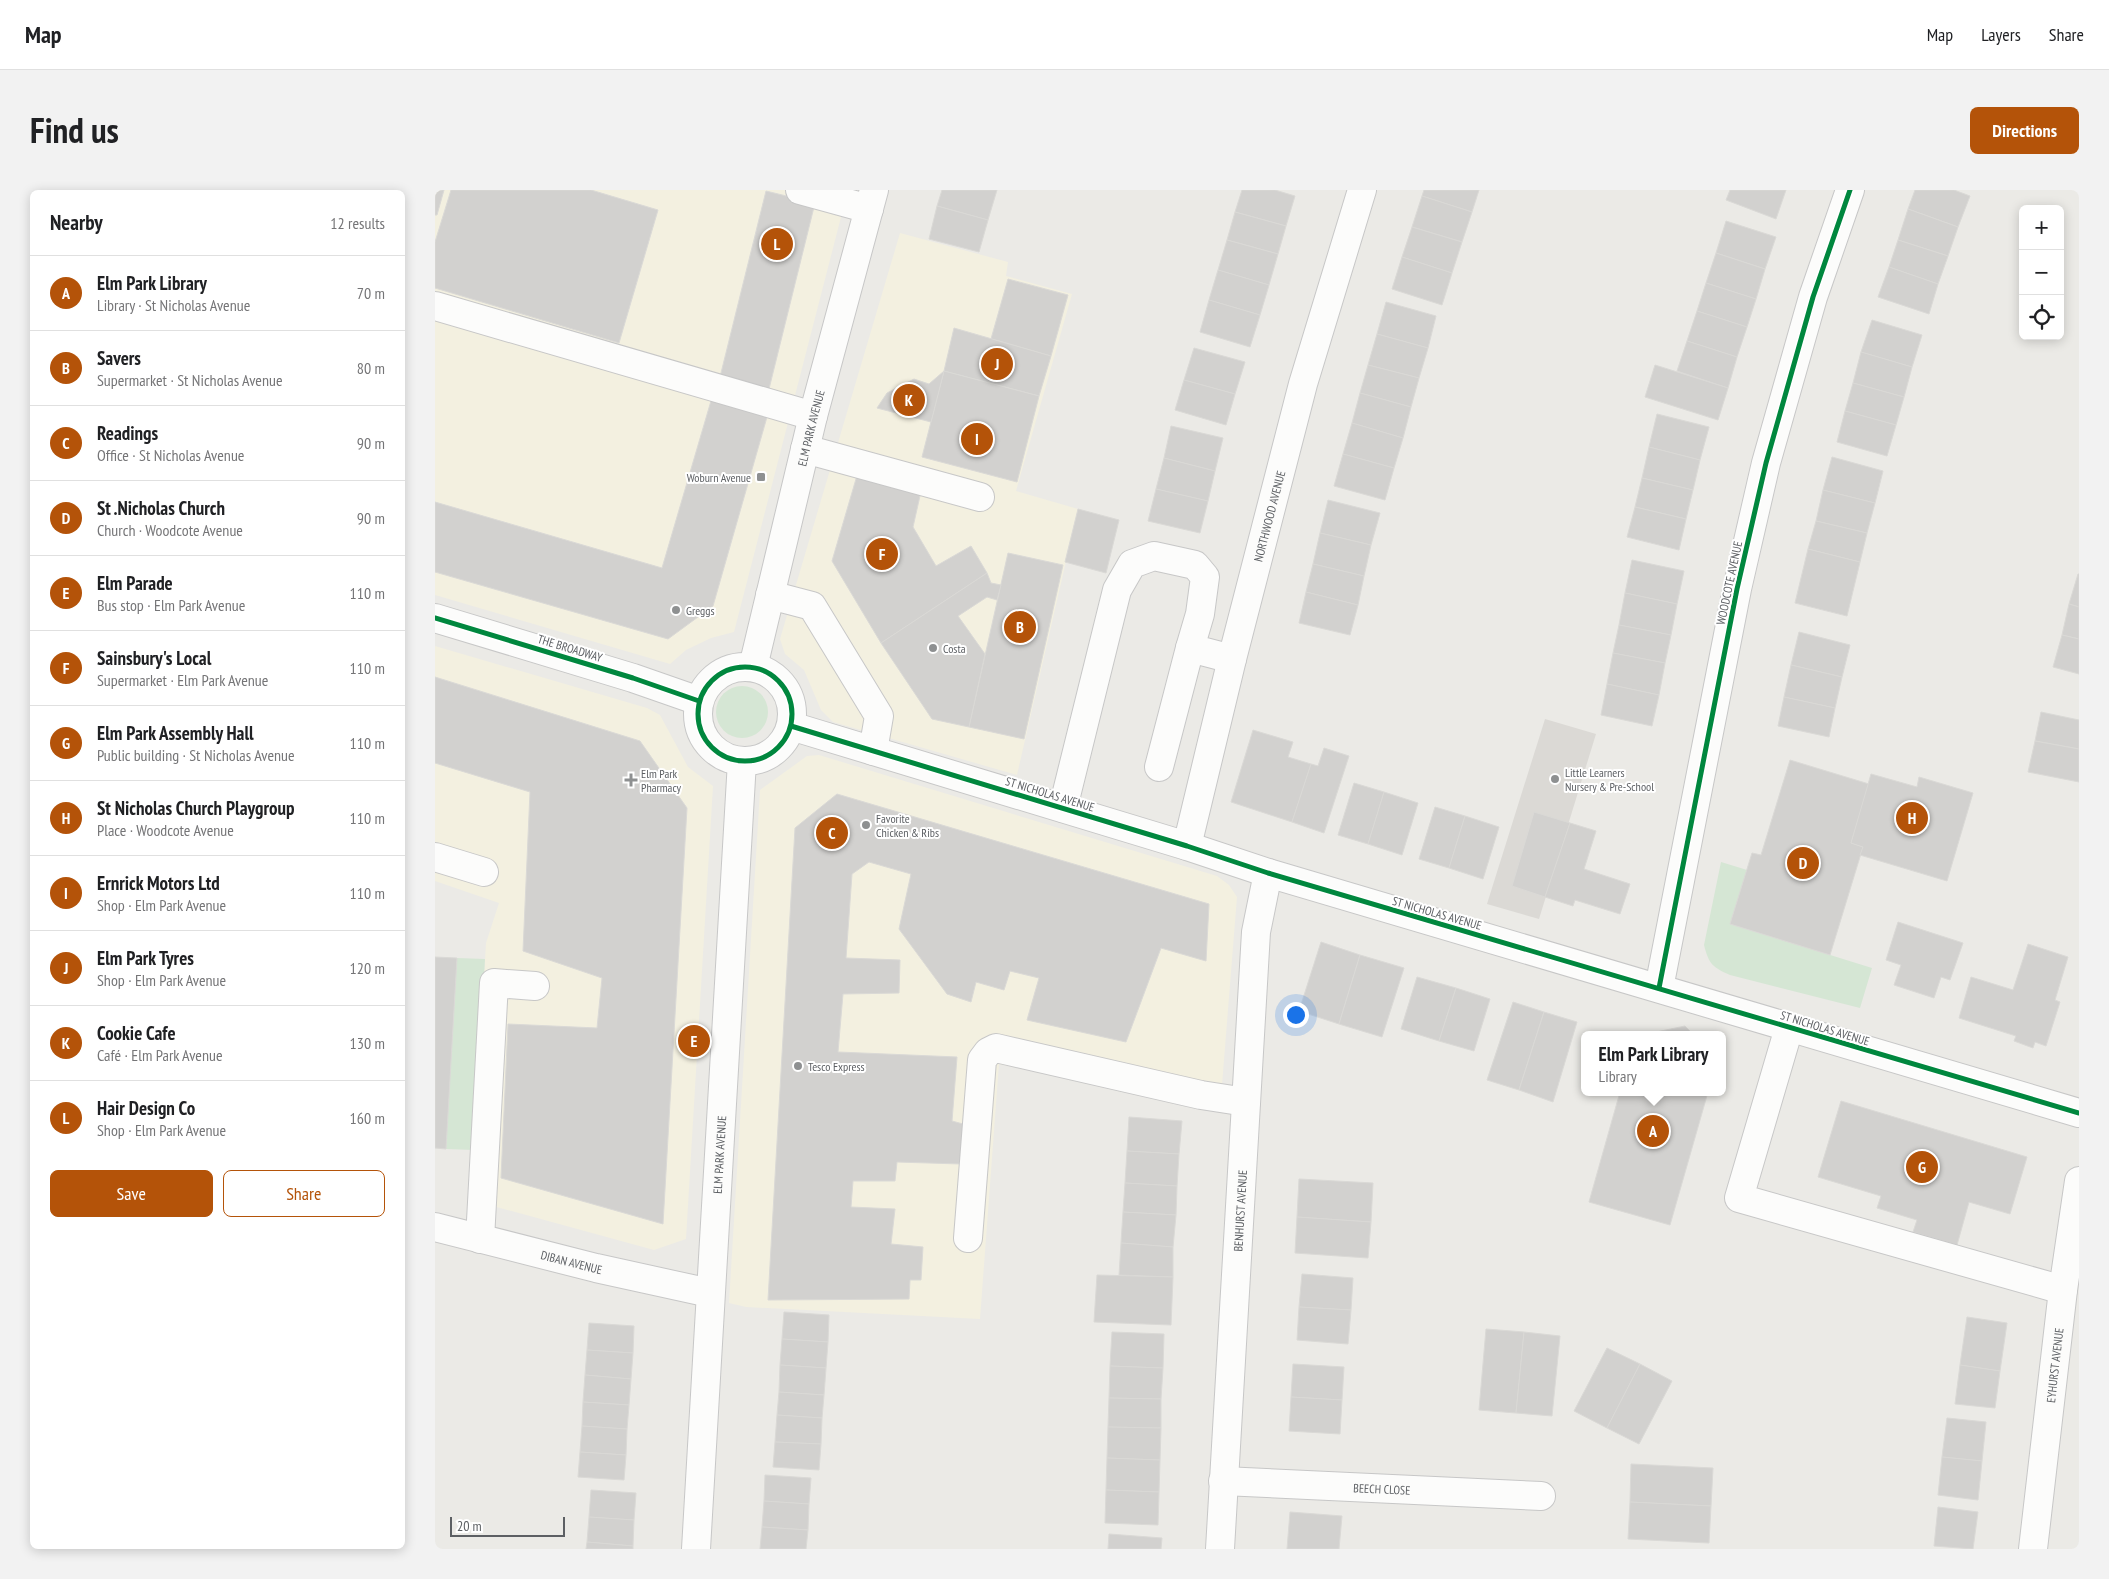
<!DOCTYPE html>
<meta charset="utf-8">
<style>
:root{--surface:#fff;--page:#f2f2f2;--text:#202124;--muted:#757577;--line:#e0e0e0;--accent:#b45309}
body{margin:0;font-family:"PT Sans Narrow",sans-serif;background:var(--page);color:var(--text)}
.controls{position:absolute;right:15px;top:15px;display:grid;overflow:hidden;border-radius:8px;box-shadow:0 2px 12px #0003}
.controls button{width:45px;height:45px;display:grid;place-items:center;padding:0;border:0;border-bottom:1px solid var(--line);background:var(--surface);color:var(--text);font:25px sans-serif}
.scale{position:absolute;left:15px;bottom:12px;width:115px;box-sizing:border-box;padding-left:5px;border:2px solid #5c5f63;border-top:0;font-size:14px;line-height:18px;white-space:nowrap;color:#5c5f63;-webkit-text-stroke:4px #fff;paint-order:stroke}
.you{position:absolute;left:860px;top:824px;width:18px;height:18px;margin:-12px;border:4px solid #fff;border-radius:50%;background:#1a73e8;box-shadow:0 0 0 8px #1a73e833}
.badge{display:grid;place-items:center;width:32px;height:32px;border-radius:50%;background:var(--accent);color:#fff;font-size:16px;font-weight:700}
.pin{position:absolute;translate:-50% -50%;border:2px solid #fff;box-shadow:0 1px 5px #0006}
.popup{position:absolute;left:1146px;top:841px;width:145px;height:65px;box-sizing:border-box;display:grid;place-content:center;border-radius:8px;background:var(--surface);filter:drop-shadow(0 1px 4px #0005);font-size:16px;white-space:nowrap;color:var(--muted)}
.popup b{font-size:19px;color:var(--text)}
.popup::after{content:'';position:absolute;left:50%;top:100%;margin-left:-10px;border:10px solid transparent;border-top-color:var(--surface)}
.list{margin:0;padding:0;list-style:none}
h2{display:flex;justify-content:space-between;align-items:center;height:65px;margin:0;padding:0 20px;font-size:21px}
h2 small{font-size:16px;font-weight:400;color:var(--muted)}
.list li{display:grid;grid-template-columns:32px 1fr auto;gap:15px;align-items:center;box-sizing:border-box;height:75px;padding:0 20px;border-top:1px solid var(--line)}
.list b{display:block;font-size:19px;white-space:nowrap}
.list p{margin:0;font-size:16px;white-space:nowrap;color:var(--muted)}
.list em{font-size:16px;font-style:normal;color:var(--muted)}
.actions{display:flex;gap:10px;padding:15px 20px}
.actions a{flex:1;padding:11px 0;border:1px solid var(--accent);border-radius:8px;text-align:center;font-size:18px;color:var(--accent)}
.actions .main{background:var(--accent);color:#fff}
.icon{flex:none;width:28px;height:28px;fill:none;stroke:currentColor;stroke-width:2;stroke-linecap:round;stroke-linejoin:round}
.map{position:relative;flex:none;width:1644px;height:1359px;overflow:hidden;border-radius:8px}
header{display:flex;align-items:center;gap:30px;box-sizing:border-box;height:70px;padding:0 25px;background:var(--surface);border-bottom:1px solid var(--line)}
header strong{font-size:24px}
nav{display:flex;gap:28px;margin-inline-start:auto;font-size:18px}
.intro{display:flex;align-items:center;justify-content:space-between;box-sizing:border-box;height:120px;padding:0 30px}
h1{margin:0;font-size:35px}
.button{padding:12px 22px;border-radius:8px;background:var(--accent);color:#fff;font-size:18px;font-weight:700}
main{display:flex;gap:30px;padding:0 30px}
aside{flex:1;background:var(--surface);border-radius:8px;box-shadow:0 2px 12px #0003}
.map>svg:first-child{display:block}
</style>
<header>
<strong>Map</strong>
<nav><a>Map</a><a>Layers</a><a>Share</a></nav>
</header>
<div class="intro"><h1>Find us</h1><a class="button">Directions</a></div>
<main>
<aside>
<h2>Nearby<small>12 results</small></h2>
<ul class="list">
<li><span class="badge">A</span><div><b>Elm Park Library</b><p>Library · St Nicholas Avenue</p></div><em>70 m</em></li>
<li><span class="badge">B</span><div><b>Savers</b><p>Supermarket · St Nicholas Avenue</p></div><em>80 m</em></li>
<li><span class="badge">C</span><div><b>Readings</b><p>Office · St Nicholas Avenue</p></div><em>90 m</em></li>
<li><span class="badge">D</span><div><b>St .Nicholas Church</b><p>Church · Woodcote Avenue</p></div><em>90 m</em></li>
<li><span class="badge">E</span><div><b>Elm Parade</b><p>Bus stop · Elm Park Avenue</p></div><em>110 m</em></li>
<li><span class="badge">F</span><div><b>Sainsbury's Local</b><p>Supermarket · Elm Park Avenue</p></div><em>110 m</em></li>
<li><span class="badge">G</span><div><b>Elm Park Assembly Hall</b><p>Public building · St Nicholas Avenue</p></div><em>110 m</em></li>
<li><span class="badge">H</span><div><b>St Nicholas Church Playgroup</b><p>Place · Woodcote Avenue</p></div><em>110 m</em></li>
<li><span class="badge">I</span><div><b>Ernrick Motors Ltd</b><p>Shop · Elm Park Avenue</p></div><em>110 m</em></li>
<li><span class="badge">J</span><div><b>Elm Park Tyres</b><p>Shop · Elm Park Avenue</p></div><em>120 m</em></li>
<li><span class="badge">K</span><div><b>Cookie Cafe</b><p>Café · Elm Park Avenue</p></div><em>130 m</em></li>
<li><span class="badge">L</span><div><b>Hair Design Co</b><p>Shop · Elm Park Avenue</p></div><em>160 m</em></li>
</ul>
<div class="actions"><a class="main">Save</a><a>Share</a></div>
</aside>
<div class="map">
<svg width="1644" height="1359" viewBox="0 0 1644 1359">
<rect width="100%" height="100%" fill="#ebeae6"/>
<g fill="#f3f0e0">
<polygon points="0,0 413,0 299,442 276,448 251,460 235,474 0,405"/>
<polygon points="465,43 573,72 571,86 637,104 581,301 643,319 582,585 398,532 386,520 369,480 350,464 345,449"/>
<polygon points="0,456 212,518 225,525 253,577 278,596 251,1049 219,1060 36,1010 51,753 64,713 0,691"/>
<polygon points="384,565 782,686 794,695 802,707 785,920 564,874 545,1129 311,1117 294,1113 325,600 372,566"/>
</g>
<polygon fill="#dbd9d5" points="1110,529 1161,544 1104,729 1052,714"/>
<g fill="#d5e6d4">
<circle cx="307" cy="522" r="26"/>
<path d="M1286,672l26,8 -17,54 142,44 -12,40 -130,-33c-18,-8 -21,-11 -26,-30z"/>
<polygon points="22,768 50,769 39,960 11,959"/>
</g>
<g fill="#d2d1cf" stroke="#dad9d6">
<polygon points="0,0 9,0 2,25 0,25"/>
<polygon points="16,0 156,0 223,20 184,153 0,98 0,52"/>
<polygon points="507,0 562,0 553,30 502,16"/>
<polygon points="807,0 840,0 860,6 851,36 800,22"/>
<polygon points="989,0 1044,0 1037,22 987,6"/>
<polygon points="1295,0 1351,0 1341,29 1291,10"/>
<polygon points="1480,0 1519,0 1535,6 1523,37 1473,19"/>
<polygon points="331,1 380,13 334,199 285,187"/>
<polygon points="987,6 1037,22 1027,52 977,37"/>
<polygon points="502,16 553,30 544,62 494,49"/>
<polygon points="1473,19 1523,37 1513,66 1463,50"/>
<polygon points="800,22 851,36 843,64 792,50"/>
<polygon points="1291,31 1341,47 1330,79 1281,63"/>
<polygon points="977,37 1027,52 1017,83 967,67"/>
<polygon points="792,50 843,64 834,95 783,80"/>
<polygon points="1463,50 1513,66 1503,94 1454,77"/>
<polygon points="1281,63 1330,79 1321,109 1271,93"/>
<polygon points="967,67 1017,83 1007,115 957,99"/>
<polygon points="1454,77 1503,94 1494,124 1443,107"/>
<polygon points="783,80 834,95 825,125 774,110"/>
<polygon points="573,89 633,105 616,166 556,149"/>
<polygon points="1271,93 1321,109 1312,137 1262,121"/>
<polygon points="774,110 825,125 815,157 765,142"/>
<polygon points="951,112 1001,126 993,158 942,144"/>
<polygon points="1262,121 1312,137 1302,167 1252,151"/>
<polygon points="1437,130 1487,145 1477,177 1426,162"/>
<polygon points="519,138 616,166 604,206 509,181"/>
<polygon points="942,144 993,158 984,188 933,175"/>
<polygon points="1252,151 1302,167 1293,198 1242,181"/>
<polygon points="759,158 810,172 800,204 749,190"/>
<polygon points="1426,162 1477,177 1469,207 1418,193"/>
<polygon points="933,175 984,188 976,217 925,203"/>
<polygon points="1220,175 1293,198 1283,230 1210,207"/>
<polygon points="509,181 604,206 582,292 487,267"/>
<polygon points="509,181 496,232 442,218 452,203 479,189 494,194"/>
<polygon points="749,190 800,204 791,235 740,220"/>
<polygon points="1418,193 1469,207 1461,235 1410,221"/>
<polygon points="925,203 976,217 968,248 917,233"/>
<polygon points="278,204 334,220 278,416 233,449 0,382 0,312 227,378"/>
<polygon points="1410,221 1461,235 1452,266 1402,252"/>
<polygon points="1222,224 1274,237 1265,270 1214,257"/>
<polygon points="917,233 968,248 959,278 908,264"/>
<polygon points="736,236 788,248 780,281 729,268"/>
<polygon points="1214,257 1265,270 1258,300 1207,288"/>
<polygon points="908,264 959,278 950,310 899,296"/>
<polygon points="1397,267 1448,281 1440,313 1388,300"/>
<polygon points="729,268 780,281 773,311 721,299"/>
<polygon points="423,282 487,297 478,337 501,376 536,356 552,383 446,453 397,371"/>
<polygon points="1207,288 1258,300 1251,329 1200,317"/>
<polygon points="721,299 773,311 765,343 713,331"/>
<polygon points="1388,300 1440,313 1432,343 1381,331"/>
<polygon points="893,310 945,323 936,355 885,343"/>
<polygon points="1200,317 1251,329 1244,360 1192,347"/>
<polygon points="643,319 684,330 671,383 630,372"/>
<polygon points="1381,331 1432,343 1425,372 1373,359"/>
<polygon points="885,343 936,355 929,386 878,374"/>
<polygon points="1373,359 1425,372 1412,426 1360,413"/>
<polygon points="573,363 628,375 589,549 534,537"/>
<polygon points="1197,370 1249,381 1242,414 1190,403"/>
<polygon points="878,374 929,386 923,415 871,402"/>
<polygon points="552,383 556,393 566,395 562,410 552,407 523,426 550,464 534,537 497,529 446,453"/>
<polygon points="1643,384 1644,384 1644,417 1634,414"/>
<polygon points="871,402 923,415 915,445 864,433"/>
<polygon points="1190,403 1242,414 1236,445 1184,435"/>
<polygon points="1634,414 1644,417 1644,449 1627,445"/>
<polygon points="1184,435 1236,445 1230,473 1178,463"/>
<polygon points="1364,442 1415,455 1407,487 1356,475"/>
<polygon points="1627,445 1644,449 1644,484 1618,477"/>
<polygon points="1178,463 1230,473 1224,505 1172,494"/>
<polygon points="1356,475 1407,487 1400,518 1349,507"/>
<polygon points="0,487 205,551 252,618 228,1034 66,988 73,834 162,838 167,788 88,761 95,602 0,573"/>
<polygon points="1172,494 1224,505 1217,536 1166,525"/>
<polygon points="1349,507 1400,518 1394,547 1343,536"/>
<polygon points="1606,522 1644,530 1644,559 1600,551"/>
<polygon points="818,540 858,552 853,567 876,574 857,632 796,612"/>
<polygon points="1600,551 1644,559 1644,592 1593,582"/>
<polygon points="889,558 914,566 889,643 857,632 876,574 883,576"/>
<polygon points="1355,570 1434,594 1416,653 1428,657 1395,765 1295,734 1317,663 1326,665"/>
<polygon points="1436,584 1482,597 1484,587 1538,603 1512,691 1425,665 1428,657 1416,653"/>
<polygon points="919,593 949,602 933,654 903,645"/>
<polygon points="949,602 983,613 967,665 933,654"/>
<polygon points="402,604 774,714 771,771 726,758 691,852 592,830 604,788 575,781 569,800 541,792 536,812 512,804 464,739 476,684 434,672 417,684 411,768 465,770 464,803 408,804 403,862 522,867 517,931 528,934 526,974 462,972 460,991 418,991 416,1017 460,1019 456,1054 488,1057 486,1090 475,1090 474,1109 333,1110 360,638"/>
<polygon points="1000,617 1030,626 1014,678 984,669"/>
<polygon points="1099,622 1135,633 1110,707 1077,696"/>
<polygon points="1030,626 1064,637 1048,689 1014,678"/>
<polygon points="1135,633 1161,641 1149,679 1195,694 1185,724 1140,710 1138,716 1110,707"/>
<polygon points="1463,732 1528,753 1515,790 1506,787 1499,808 1459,795 1466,775 1451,770"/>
<polygon points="886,752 925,765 904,834 864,821"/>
<polygon points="1593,754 1633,767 1620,810 1625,812 1611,856 1600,852 1598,858 1579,851 1581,846 1524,828 1536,787 1578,800"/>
<polygon points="925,765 969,778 947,847 904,834"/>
<polygon points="0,767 22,768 11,959 0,958"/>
<polygon points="982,787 1021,798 1004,851 966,839"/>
<polygon points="1021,798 1055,809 1039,861 1004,851"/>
<polygon points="1078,812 1109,822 1084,900 1052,890"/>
<polygon points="1109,822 1142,832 1118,912 1084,900"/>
<polygon points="1250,836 1259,845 1207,845"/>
<polygon points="1185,902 1273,902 1235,1035 1154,1012"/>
<polygon points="1406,911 1592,967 1575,1024 1534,1012 1522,1055 1478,1042 1482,1030 1442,1018 1446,1006 1383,987"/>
<polygon points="694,927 747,931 744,964 692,961"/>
<polygon points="692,961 744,964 742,996 690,993"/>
<polygon points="864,989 938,993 936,1032 862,1027"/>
<polygon points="690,993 742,996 741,1025 688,1022"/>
<polygon points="688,1022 741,1025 738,1057 686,1053"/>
<polygon points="862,1027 936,1032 933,1068 860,1063"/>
<polygon points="686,1053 738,1057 738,1087 684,1085"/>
<polygon points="867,1084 918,1088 916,1120 864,1117"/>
<polygon points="662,1085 738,1087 736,1135 659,1132"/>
<polygon points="864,1117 916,1120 913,1154 862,1150"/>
<polygon points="349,1122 394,1125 393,1152 347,1149"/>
<polygon points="1532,1127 1572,1133 1565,1181 1525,1175"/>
<polygon points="154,1133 199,1136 198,1163 152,1160"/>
<polygon points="1051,1139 1089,1142 1081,1223 1044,1220"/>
<polygon points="677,1142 729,1144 728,1178 675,1176"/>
<polygon points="1089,1142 1125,1146 1117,1226 1081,1223"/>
<polygon points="347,1149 393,1152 391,1178 345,1175"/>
<polygon points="1172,1158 1205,1174 1172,1238 1139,1221"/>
<polygon points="152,1160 198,1163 196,1189 150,1185"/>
<polygon points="858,1174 909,1177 907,1210 856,1207"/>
<polygon points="1205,1174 1237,1191 1204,1254 1172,1238"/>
<polygon points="345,1175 391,1178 389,1205 344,1202"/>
<polygon points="1525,1175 1565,1181 1560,1218 1520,1214"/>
<polygon points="675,1176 728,1178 726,1209 674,1208"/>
<polygon points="150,1185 196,1189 194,1215 148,1212"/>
<polygon points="344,1202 389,1205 387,1228 342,1225"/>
<polygon points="856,1207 907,1210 905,1244 854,1241"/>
<polygon points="674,1208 726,1209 726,1238 673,1237"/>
<polygon points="148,1212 194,1215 192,1239 147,1236"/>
<polygon points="342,1225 387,1228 386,1254 340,1252"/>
<polygon points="1512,1228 1551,1232 1547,1271 1507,1267"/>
<polygon points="147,1236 192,1239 191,1265 145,1262"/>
<polygon points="673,1237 726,1238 725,1270 672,1268"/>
<polygon points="340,1252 386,1254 384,1280 338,1277"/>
<polygon points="145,1262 191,1265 189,1290 143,1287"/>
<polygon points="1507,1267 1547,1271 1543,1310 1503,1305"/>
<polygon points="672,1268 725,1270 724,1302 671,1300"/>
<polygon points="1196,1274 1278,1278 1276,1316 1195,1312"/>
<polygon points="330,1285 376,1288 374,1314 329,1311"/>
<polygon points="156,1300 201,1303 199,1330 154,1327"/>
<polygon points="671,1300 724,1302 723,1335 670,1333"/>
<polygon points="329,1311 374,1314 373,1340 327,1337"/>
<polygon points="1195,1312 1276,1316 1274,1353 1193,1349"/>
<polygon points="1503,1317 1543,1322 1538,1359 1499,1356"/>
<polygon points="855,1322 907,1326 904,1359 852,1359"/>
<polygon points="154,1327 199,1330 198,1356 152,1352"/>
<polygon points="327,1337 373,1340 371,1359 325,1359"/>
<polygon points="674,1344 727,1348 726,1359 673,1359"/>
<polygon points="152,1352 198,1356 198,1359 151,1359"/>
</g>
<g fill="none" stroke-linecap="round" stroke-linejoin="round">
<defs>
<g id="minor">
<polyline points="365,0 434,19"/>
<polyline points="0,116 378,226"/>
<polyline points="370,259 545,307"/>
<polyline points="335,405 377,416 444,526 438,561"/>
<polyline points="0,428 198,488 264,511"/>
<circle cx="310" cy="524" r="47"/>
<path id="s1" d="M318,477l60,-251 61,-226"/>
<polyline points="356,536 752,656 833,683 1644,923"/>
<polyline points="724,577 755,458"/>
<polyline points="628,618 682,400 697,374 719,366 760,375 770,387 765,424 755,458 797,469"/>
<path id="s2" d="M752,656l45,-187 71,-275 59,-194"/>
<polyline points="0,667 49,682"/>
<polyline points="1224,798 1302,399 1331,273 1378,107 1415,0"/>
<polyline points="1354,838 1304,1008 1628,1100"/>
<path id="s3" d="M0,1037l161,41 114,25"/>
<polyline points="533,1048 547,870 553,862 561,858 766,905 811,912"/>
<polyline points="45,1049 59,793 100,796"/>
<path id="s4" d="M788,1291l318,15"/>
<path id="s5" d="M261,1359l46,-788"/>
<path id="s6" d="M785,1359l36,-617 12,-59"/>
<path id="s7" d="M1598,1359l30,-259 16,-109"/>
</g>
</defs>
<use href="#minor" stroke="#c7c7c7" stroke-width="30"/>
<use href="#minor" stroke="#fcfcfb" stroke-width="28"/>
<defs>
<g id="cycleway">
<polyline points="0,428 198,488 264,511"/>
<circle cx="310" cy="524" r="47"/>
<polyline points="356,536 752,656 833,683 1644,923"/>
<polyline points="1224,798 1302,399 1331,273 1378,107 1415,0"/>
</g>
</defs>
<use href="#cycleway" stroke="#fff" stroke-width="8"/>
<use href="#cycleway" stroke="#00873e" stroke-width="5"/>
</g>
<g fill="#8e9091" stroke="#fff" stroke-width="2">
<rect x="321" y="282" width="10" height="10" rx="2.5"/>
<circle cx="241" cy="420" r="5"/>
<circle cx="498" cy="458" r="5"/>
<circle cx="1120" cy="589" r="5"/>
<path d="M193.5 582.5h5v5h5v5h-5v5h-5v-5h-5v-5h5z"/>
<circle cx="431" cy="635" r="5"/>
<circle cx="363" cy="876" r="5"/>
</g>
<g text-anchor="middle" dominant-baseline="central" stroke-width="4" stroke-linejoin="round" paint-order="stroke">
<g font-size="12" fill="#5c5f63" stroke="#fff">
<text stroke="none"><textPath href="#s1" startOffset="246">ELM PARK AVENUE</textPath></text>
<text stroke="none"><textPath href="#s2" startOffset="340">NORTHWOOD AVENUE</textPath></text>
<text transform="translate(1294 393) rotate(-78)">WOODCOTE AVENUE</text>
<text transform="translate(135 458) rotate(17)">THE BROADWAY</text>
<text transform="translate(615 604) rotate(17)">ST NICHOLAS AVENUE</text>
<text transform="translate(1002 723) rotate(16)">ST NICHOLAS AVENUE</text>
<text transform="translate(1390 838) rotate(17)">ST NICHOLAS AVENUE</text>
<text stroke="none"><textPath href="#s5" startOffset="395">ELM PARK AVENUE</textPath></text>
<text stroke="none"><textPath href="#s6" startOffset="339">BENHURST AVENUE</textPath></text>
<text stroke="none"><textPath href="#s3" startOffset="141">DIBAN AVENUE</textPath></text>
<text stroke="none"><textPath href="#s7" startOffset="185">EYHURST AVENUE</textPath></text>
<text stroke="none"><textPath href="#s4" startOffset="159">BEECH CLOSE</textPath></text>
</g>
<g font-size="12" fill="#5c5f63" stroke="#fff" text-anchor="start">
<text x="316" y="287" text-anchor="end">Woburn Avenue</text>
<text x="251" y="420">Greggs</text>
<text x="508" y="458">Costa</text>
<text x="1130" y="582">Little Learners<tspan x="1130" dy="14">Nursery &amp; Pre-School</tspan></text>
<text x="206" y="583">Elm Park<tspan x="206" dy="14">Pharmacy</tspan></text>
<text x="441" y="628">Favorite<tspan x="441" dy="14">Chicken &amp; Ribs</tspan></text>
<text x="373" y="876">Tesco Express</text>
</g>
</g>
</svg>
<div class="controls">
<button>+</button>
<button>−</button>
<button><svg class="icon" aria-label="locate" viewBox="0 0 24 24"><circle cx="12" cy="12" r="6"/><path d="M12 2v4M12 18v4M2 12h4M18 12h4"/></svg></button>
</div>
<div class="scale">20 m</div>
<div class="you"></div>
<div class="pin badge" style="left:1218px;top:941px">A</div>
<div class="popup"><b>Elm Park Library</b>Library</div>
<div class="pin badge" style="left:585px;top:437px">B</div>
<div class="pin badge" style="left:397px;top:643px">C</div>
<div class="pin badge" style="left:1368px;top:673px">D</div>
<div class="pin badge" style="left:259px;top:851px">E</div>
<div class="pin badge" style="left:447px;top:364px">F</div>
<div class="pin badge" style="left:1487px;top:977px">G</div>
<div class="pin badge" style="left:1477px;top:628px">H</div>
<div class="pin badge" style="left:542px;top:249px">I</div>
<div class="pin badge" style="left:562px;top:174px">J</div>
<div class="pin badge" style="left:474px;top:210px">K</div>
<div class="pin badge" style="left:342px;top:54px">L</div>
</div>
</main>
